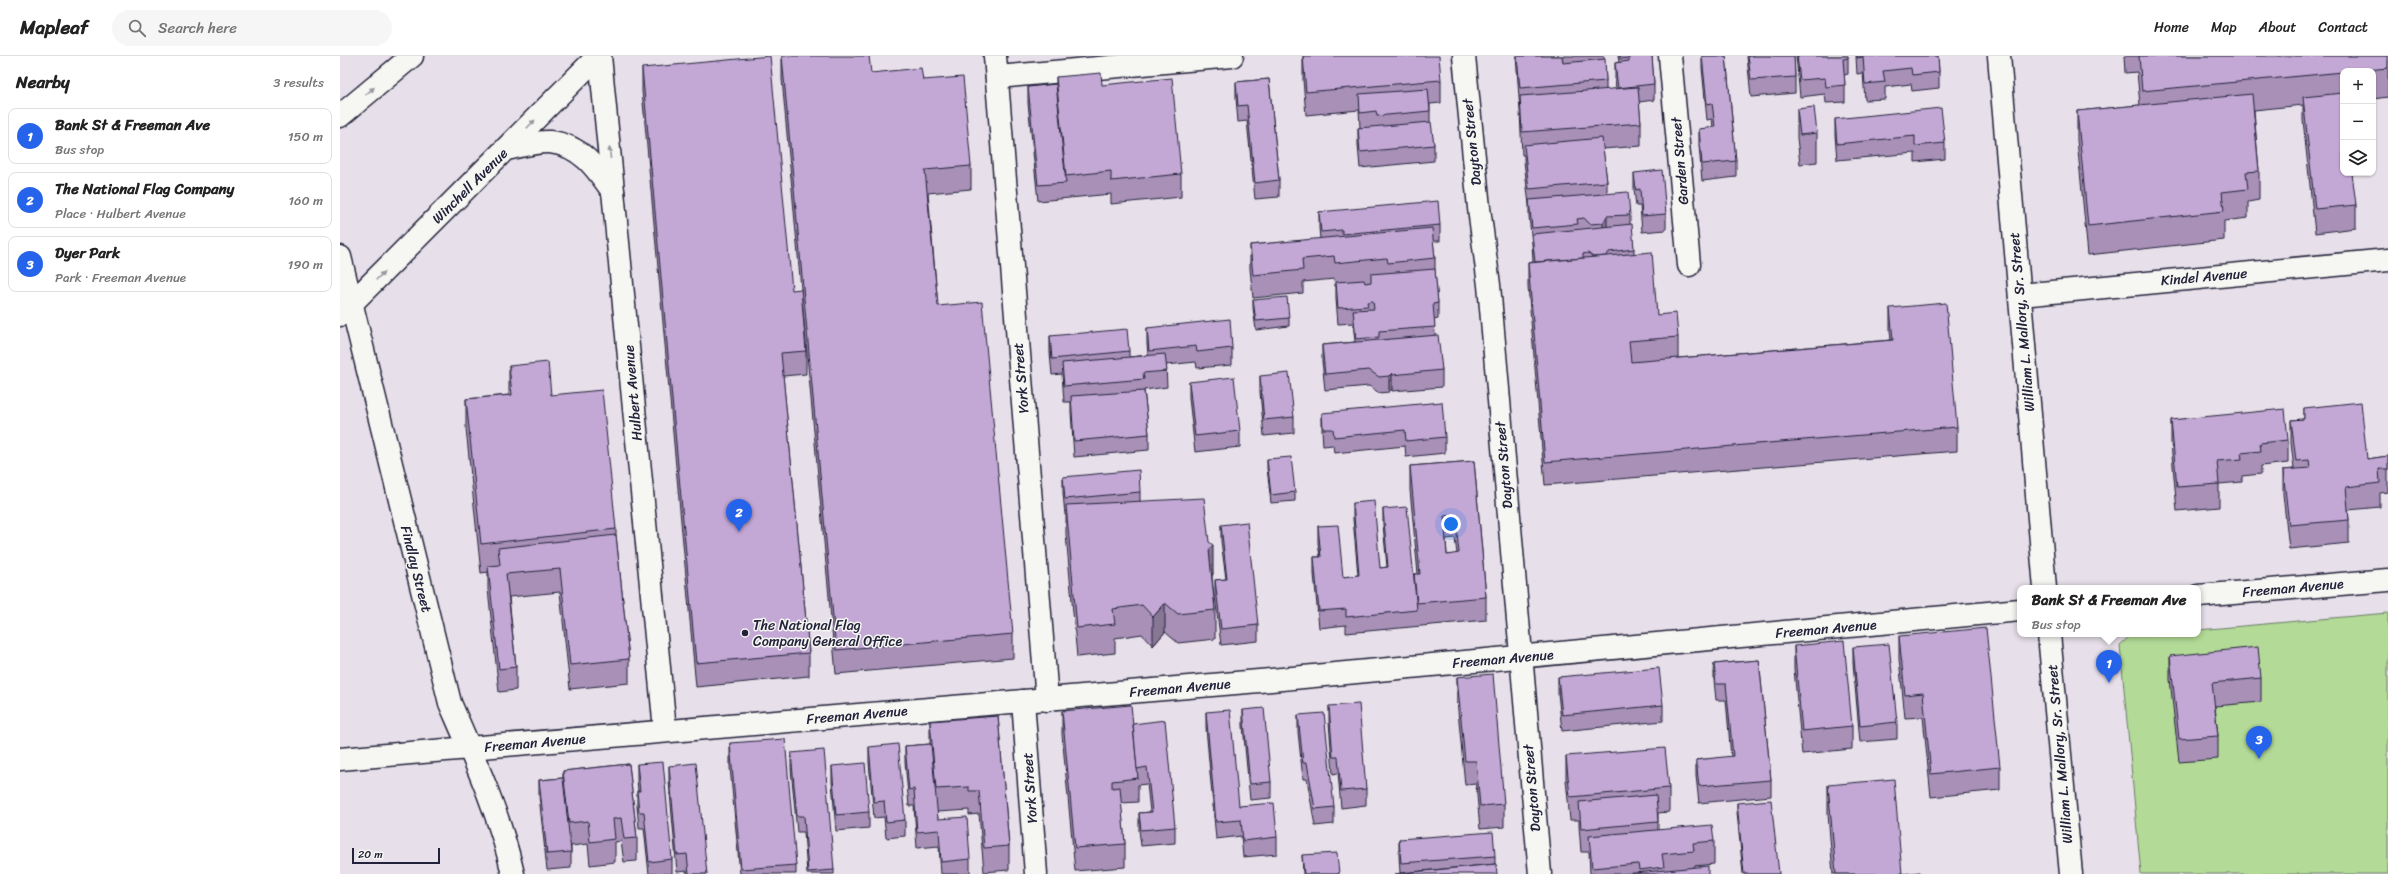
<!DOCTYPE html>
<meta charset="utf-8">
<style>
:root{--surface:#fff;--page:#f6f6f6;--text:#222;--muted:#767676;--line:#e0e0e0;--accent:#2563eb}
body{margin:0;font-family:Sriracha,sans-serif;background:var(--page);color:var(--text)}
.controls{position:absolute;right:12px;top:12px;display:grid;overflow:hidden;border-radius:8px;box-shadow:0 1px 3px #0004}
.controls button{width:36px;height:36px;display:grid;place-items:center;padding:0;border:0;border-bottom:1px solid var(--line);background:var(--surface);color:var(--text);font:20px sans-serif}
.scale{position:absolute;left:12px;bottom:10px;width:88px;box-sizing:border-box;padding-left:4px;border:2px solid #22223b;border-top:0;font-size:11px;line-height:14px;white-space:nowrap;color:#22223b;-webkit-text-stroke:3px #f6f6f2;paint-order:stroke}
.you{position:absolute;left:1111px;top:468px;width:14px;height:14px;margin:-10px;border:3px solid #fff;border-radius:50%;background:#1a73e8;box-shadow:0 0 0 6px #1a73e833}
.badge{display:grid;place-items:center;width:26px;height:26px;border-radius:50%;background:var(--accent);color:#fff;font-size:13px;font-weight:700}
.pin{position:absolute;translate:-50% -33px;filter:drop-shadow(0 1px 2px #0008)}
.pin::after{content:'';position:absolute;top:21px;width:14px;height:12px;background:inherit;clip-path:polygon(0 0,100% 0,50% 100%)}
.popup{position:absolute;left:1677px;top:529px;width:184px;height:52px;box-sizing:border-box;display:grid;place-content:center;border-radius:8px;background:var(--surface);filter:drop-shadow(0 1px 3px #0005);font-size:13px;white-space:nowrap;color:var(--muted)}
.popup b{font-size:15px;color:var(--text)}
.popup::after{content:'';position:absolute;left:50%;top:100%;margin-left:-8px;border:8px solid transparent;border-top-color:var(--surface)}
.list{margin:0;padding:0;list-style:none}
h2{display:flex;justify-content:space-between;align-items:center;height:52px;margin:0;padding:0 16px;font-size:17px}
h2 small{font-size:13px;font-weight:400;color:var(--muted)}
.list li{display:grid;grid-template-columns:26px 1fr auto;gap:12px;align-items:center;box-sizing:border-box;height:56px;margin:0 8px 8px;padding:0 8px;border:1px solid var(--line);border-radius:8px}
.list b{display:block;font-size:15px;white-space:nowrap}
.list p{margin:0;font-size:13px;white-space:nowrap;color:var(--muted)}
.list em{font-size:13px;font-style:normal;color:var(--muted)}
.icon{flex:none;width:22px;height:22px;fill:none;stroke:currentColor;stroke-width:2;stroke-linecap:round;stroke-linejoin:round}
.map{position:relative;flex:none;width:2048px;height:818px;overflow:hidden}
header{display:flex;align-items:center;gap:24px;box-sizing:border-box;height:56px;padding:0 20px;background:var(--surface);border-bottom:1px solid var(--line)}
header strong{font-size:19px}
nav{display:flex;gap:22px;margin-inline-start:auto;font-size:14px}
.search{width:280px;height:36px;background:var(--page);display:flex;align-items:center;gap:10px;box-sizing:border-box;padding:0 14px;border-radius:22px;color:var(--muted);font-size:15px}
main{display:flex}
aside{flex:1;background:var(--surface)}
.map>svg:first-child{display:block}
</style>
<header>
<strong>Mapleaf</strong>
<div class="search"><svg class="icon" aria-label="search" viewBox="0 0 24 24"><circle cx="10" cy="10" r="6"/><path d="M15 15l6 6"/></svg>Search here</div>
<nav><a>Home</a><a>Map</a><a>About</a><a>Contact</a></nav>
</header>
<main>
<aside>
<h2>Nearby<small>3 results</small></h2>
<ul class="list">
<li><span class="badge">1</span><div><b>Bank St &amp; Freeman Ave</b><p>Bus stop</p></div><em>150 m</em></li>
<li><span class="badge">2</span><div><b>The National Flag Company</b><p>Place · Hulbert Avenue</p></div><em>160 m</em></li>
<li><span class="badge">3</span><div><b>Dyer Park</b><p>Park · Freeman Avenue</p></div><em>190 m</em></li>
</ul>
</aside>
<div class="map">
<svg width="2048" height="818" viewBox="0 0 2048 818">
<rect width="100%" height="100%" fill="#e7dfe9"/>
<filter id="ink" filterUnits="userSpaceOnUse"><feTurbulence type="fractalNoise" baseFrequency=".025" numOctaves="2"/><feDisplacementMap in="SourceGraphic" scale="8" xChannelSelector="R" yChannelSelector="G"/><feConvolveMatrix kernelMatrix="1 2 1 2 8 2 1 2 1" color-interpolation-filters="sRGB"/></filter>
<g filter="url(#ink)">
<polygon fill="#b3da96" stroke="#6a7e68" points="2048,557 2048,818 1801,818 1780,589 1790,580 1858,578 1858,574"/>
<g fill="none" stroke-linecap="round" stroke-linejoin="round">
<defs>
<g id="street">
<polyline points="260,0 325,674"/>
<polyline points="655,0 707,644"/>
<polyline points="1124,0 1139,152 1149,229 1200,818"/>
<polyline points="1330,0 1349,209"/>
<polyline points="657,21 892,0"/>
<polyline points="1680,239 2048,204"/>
<polyline points="1858,540 2048,524"/>
<polyline points="683,645 696,818"/>
<polyline points="0,703 931,624 1680,554"/>
</g>
<g id="secondary">
<polyline points="1659,0 1705,532"/>
<path d="M0,201l110,446c24,55 50,112 63,171"/>
<polyline points="1709,578 1731,818"/>
</g>
<g id="primary">
<path d="M166,93c13,-2 30,-8 44,-7 31,3 47,27 63,50"/>
<polyline points="0,259 258,0"/>
</g>
<polyline id="highway" points="0,60 72,0"/>
</defs>
<use href="#street" stroke="#22223b" stroke-width="25"/>
<use href="#secondary" stroke="#22223b" stroke-width="25"/>
<use href="#primary" stroke="#22223b" stroke-width="25"/>
<use href="#highway" stroke="#22223b" stroke-width="25"/>
<use href="#street" stroke="#f6f6f2" stroke-width="22"/>
<use href="#secondary" stroke="#f6f6f2" stroke-width="22"/>
<use href="#primary" stroke="#f6f6f2" stroke-width="22"/>
<use href="#highway" stroke="#f6f6f2" stroke-width="22"/>
</g>
<g fill="#a890b7" stroke="#22223b" fill-rule="evenodd">
<polygon points="442,0 531,17 583,24 631,110 631,133 588,137 598,250 673,578 673,602 496,618 442,23"/>
<polygon points="963,0 1101,24 1101,47 1090,48 1090,66 1094,89 1094,105 1020,112 1018,89 1018,72 1020,72 1019,54 966,59 963,24"/>
<polygon points="1176,0 1264,0 1266,25 1266,34 1276,33 1275,23 1275,7 1279,6 1278,0 1312,0 1314,28 1314,44 1299,46 1301,67 1301,90 1263,93 1267,126 1267,138 1290,159 1290,169 1294,193 1294,198 1317,259 1338,281 1338,302 1551,284 1550,275 1550,252 1617,371 1617,395 1205,429 1188,230 1188,207 1193,206 1192,188 1189,160 1189,149 1184,105 1184,99 1182,99 1180,55"/>
<polygon points="1362,0 1386,0 1396,105 1396,121 1362,125 1359,89 1359,73 1373,72 1372,63 1367,64 1362,12"/>
<polygon points="1407,0 1454,0 1455,21 1455,37 1411,41"/>
<polygon points="1456,0 1508,0 1508,18 1504,19 1505,29 1505,46 1486,47 1485,38 1460,41"/>
<polygon points="1516,0 1598,0 1599,16 1599,32 1572,35 1571,28 1545,31 1545,43 1525,44 1523,17 1517,18"/>
<polygon points="1784,0 2048,0 2048,41 2033,43 2033,15 2003,15 2003,117 2016,149 2016,172 1975,177 1963,64 1963,49 1914,54 1919,115 1919,144 1908,146 1908,162 1884,165 1884,184 1748,199 1737,84 1737,55 1800,49 1797,16 1785,17"/>
<polygon points="302,12 452,234 466,295 466,318 443,320 469,597 469,620 356,631 302,35"/>
<polygon points="716,21 762,29 841,118 841,141 771,148 771,138 698,145 688,47 688,31 716,28"/>
<polygon points="929,23 939,124 939,141 915,143 907,65 898,66 896,42 896,26"/>
<polygon points="1457,53 1477,77 1477,106 1460,108 1457,82"/>
<polygon points="1495,63 1605,87 1605,103 1575,106 1575,97 1497,104 1495,79"/>
<polygon points="1294,117 1326,158 1326,174 1302,176 1300,150 1296,150 1294,133"/>
<polygon points="979,156 1100,169 1100,185 1093,185 1095,202 1095,216 1098,247 1098,263 1094,264 1095,279 1102,314 1102,331 1052,335 1052,333 1049,336 1039,337 1029,330 985,334 982,305 982,289 1015,286 1013,267 998,268 996,243 996,230 995,230 994,223 963,226 963,237 913,242 910,213 910,189 980,183 979,172"/>
<polygon points="913,244 949,262 949,270 916,274 913,252"/>
<polygon points="807,272 892,292 892,309 857,312 856,306 826,309 827,331 804,334 809,378 809,394 734,401 731,356 731,346 724,346 722,318 712,319 710,297 710,280 789,295 789,301 808,299 807,288"/>
<polygon points="169,310 211,339 276,473 276,479 289,603 289,627 230,633 220,536 169,541 176,611 176,634 159,636 148,533 148,516 141,517 126,372 126,343 169,339"/>
<polygon points="920,320 954,361 954,377 924,380 920,336"/>
<polygon points="849,326 900,375 900,391 855,396 849,342"/>
<polygon points="1964,352 2027,403 2048,400 2048,436 2040,437 2040,451 2008,454 2009,464 2009,487 1949,493 1943,438 1943,414 1954,413 1951,387 1951,364 1964,363"/>
<polygon points="982,357 1105,381 1105,397 1066,401 1065,390 994,397 993,389 983,390 982,374"/>
<polygon points="1831,364 1948,384 1948,407 1921,410 1921,418 1902,420 1902,426 1879,428 1879,451 1837,455 1831,387"/>
<polygon points="927,403 955,436 955,445 931,447 927,412"/>
<path d="M1134,405l12,136v23l-140,13v-8l-27,3 -5,-54v-17h6l-2,-14v-17l25,51 15,-2 -5,-56v-16l27,65 7,-1 -4,-42v-16l31,73v-8h4l-8,-84v-24zM1115,482l2,16 -10,1 -1,-16z"/>
<polygon points="723,421 800,436 800,445 869,486 873,518 872,520 875,554 875,583 838,587 825,576 813,590 802,578 775,582 775,597 737,601 726,478 726,459 725,459 723,437"/>
<polygon points="881,469 918,569 918,585 881,589 875,540 875,524 886,523 881,485"/>
<polygon points="1559,580 1660,711 1660,734 1591,741 1583,661 1565,662 1559,603"/>
<polygon points="1454,590 1512,670 1512,693 1462,698 1454,613"/>
<polygon points="1513,591 1557,666 1557,683 1520,686 1513,607"/>
<polygon points="1830,600 1921,622 1921,646 1875,650 1878,680 1878,703 1839,706 1830,623"/>
<polygon points="1419,604 1431,724 1431,740 1359,747 1356,720 1356,704 1391,701 1386,644 1376,644 1374,624 1374,608"/>
<polygon points="1117,621 1164,748 1164,771 1140,773 1136,728 1125,729 1117,644"/>
<polygon points="1218,621 1323,649 1323,665 1222,675 1218,637"/>
<polygon points="989,650 1026,733 1026,749 1001,752 998,717 993,718 989,667"/>
<polygon points="903,654 931,726 931,742 910,744 903,670"/>
<polygon points="722,655 793,668 835,771 835,787 801,790 799,774 799,757 810,756 807,728 798,729 798,746 781,747 785,788 785,811 735,815 722,678"/>
<polygon points="866,656 899,750 937,781 937,798 903,801 901,780 876,783 866,672"/>
<polygon points="958,659 994,751 994,768 975,770 967,723 963,723 958,676"/>
<polygon points="658,660 669,790 669,814 644,816 639,758 629,759 629,754 597,756 598,763 630,803 630,818 601,818 599,790 577,792 574,750 569,750 565,706 565,690 590,688 590,665"/>
<polygon points="390,687 456,809 456,818 400,818 390,711"/>
<polygon points="529,691 565,764 565,780 546,782 544,761 534,762 529,707"/>
<polygon points="451,697 494,814 494,818 467,818 464,776 457,776 451,713"/>
<polygon points="1226,700 1329,732 1329,756 1318,757 1318,774 1374,785 1374,808 1354,810 1354,811 1368,818 1250,818 1249,796 1241,796 1239,770 1239,764 1230,764 1226,724"/>
<polygon points="289,708 297,782 297,805 284,806 281,785 275,786 275,806 250,809 248,788 231,790 231,812 207,814 199,740 199,724 223,722 223,715"/>
<polygon points="297,708 332,803 332,818 309,818 304,772 299,772 297,751 297,735 298,735 297,724"/>
<polygon points="329,710 367,818 347,818 347,815 337,816 329,726"/>
<polygon points="492,710 529,756 529,772 496,775 492,726"/>
<polygon points="1488,729 1562,818 1580,818 1493,818 1488,758"/>
<polygon points="1397,747 1439,818 1403,818 1397,756"/>
<polygon points="1059,783 1155,800 1155,808 1060,817 1059,799"/>
<polygon points="962,799 999,818 963,818"/>
</g>
<g fill="#887695" stroke="#22223b">
<polygon points="1267,160 1267,177 1263,183 1263,167"/>
<polygon points="1052,317 1052,333 1049,336 1049,320"/>
<polygon points="873,489 873,518 869,524 869,494"/>
<polygon points="825,547 825,576 813,590 813,561"/>
</g>
<g fill="#c3a8d5" stroke="#22223b" fill-rule="evenodd">
<polygon points="430,0 452,234 461,233 466,295 441,297 469,597 356,607 302,12"/>
<polygon points="442,0 529,0 531,17 581,12 583,24 623,21 631,110 585,114 598,250 642,246 673,578 496,594"/>
<polygon points="963,0 1099,0 1101,24 966,36"/>
<polygon points="1177,0 1222,0 1223,7 1265,3 1266,25 1180,32"/>
<polygon points="1280,0 1312,0 1314,28 1278,32 1275,7 1289,5 1289,2 1280,3"/>
<polygon points="1362,0 1386,0 1396,105 1362,108 1359,73 1375,71 1372,47 1367,48"/>
<polygon points="1408,0 1454,0 1455,21 1411,24"/>
<polygon points="1457,0 1508,0 1508,2 1503,3 1505,29 1486,31 1485,22 1460,24"/>
<polygon points="1517,0 1598,0 1599,16 1572,19 1571,12 1543,15 1545,26 1525,28 1523,1 1517,2"/>
<polygon points="1799,0 2048,0 2048,12 2016,15 2003,15 2003,16 1802,35"/>
<polygon points="761,17 762,29 832,22 841,118 771,125 771,115 726,120 716,21"/>
<polygon points="929,23 939,124 915,127 907,49 898,50 896,26"/>
<polygon points="716,28 726,127 698,129 688,31"/>
<polygon points="1298,31 1301,67 1182,76 1180,40"/>
<polygon points="1088,33 1090,55 1037,60 1036,55 1020,57 1019,38"/>
<polygon points="2003,37 2003,117 2012,117 2016,149 1975,153 1963,41"/>
<polygon points="1912,38 1919,115 1906,116 1908,133 1882,136 1884,155 1748,170 1737,55"/>
<polygon points="1474,51 1477,77 1460,79 1457,53"/>
<polygon points="1601,52 1605,87 1575,90 1575,80 1497,88 1495,63"/>
<polygon points="1091,66 1094,89 1020,96 1018,72"/>
<polygon points="1262,82 1267,126 1189,133 1184,89"/>
<polygon points="1322,114 1326,158 1302,160 1300,133 1296,134 1294,117"/>
<polygon points="1288,136 1290,159 1267,160 1263,167 1250,168 1244,162 1237,163 1238,168 1192,172 1189,144"/>
<polygon points="1098,145 1100,169 1002,178 1002,174 981,176 979,156"/>
<polygon points="1292,168 1294,193 1269,196 1266,200 1253,201 1248,197 1243,198 1243,202 1195,206 1192,178"/>
<polygon points="1092,172 1095,202 1048,207 1047,202 995,207 994,200 962,203 963,214 913,219 910,189"/>
<polygon points="1312,196 1317,259 1336,257 1338,281 1289,285 1291,306 1553,284 1550,252 1606,247 1617,371 1205,406 1188,207"/>
<polygon points="1095,213 1098,247 1093,248 1095,271 1039,275 1039,281 1016,283 1013,254 1034,253 1033,245 1027,246 1028,250 998,252 996,226 1024,224 1025,227 1031,226 1031,218"/>
<polygon points="947,241 949,262 916,265 913,244"/>
<polygon points="890,263 892,292 857,296 856,290 809,295 807,272"/>
<polygon points="787,273 789,295 712,303 710,280"/>
<polygon points="1098,279 1102,314 1052,319 1052,317 1049,320 1039,321 1029,314 985,318 982,289"/>
<polygon points="825,298 827,315 803,317 804,323 724,330 722,307"/>
<polygon points="208,306 211,339 262,334 276,473 141,488 126,343 172,339 169,310"/>
<polygon points="949,317 954,361 924,364 920,320"/>
<polygon points="894,321 900,375 855,380 849,326"/>
<polygon points="804,335 809,378 734,385 731,340"/>
<polygon points="1102,346 1105,381 1066,385 1065,374 994,381 993,373 983,373 982,357"/>
<polygon points="2021,346 2027,403 2048,400 2048,413 2039,413 2040,427 2006,431 2009,464 1949,469 1943,414 1970,412 1969,404 1956,405 1951,364 1964,363 1964,352"/>
<polygon points="1945,353 1948,384 1920,387 1921,395 1901,397 1902,403 1877,405 1879,428 1837,431 1831,364"/>
<polygon points="951,401 955,436 931,439 927,403"/>
<path d="M1134,405l12,136 -69,6 -3,-29h6l-10,-108zM1115,459l4,38 -12,2 -3,-39z"/>
<polygon points="799,414 800,436 725,443 723,421"/>
<polygon points="864,442 869,486 873,489 869,494 875,554 838,558 825,547 813,561 802,549 773,553 775,568 737,572 726,449"/>
<polygon points="1034,445 1040,512 1048,511 1043,453 1067,451 1077,554 1006,561 1006,553 979,555 974,501 981,501 978,470 998,469 1003,521 1019,519 1013,447"/>
<polygon points="907,466 918,569 881,573 875,524 887,523 881,469"/>
<polygon points="276,479 289,603 230,609 220,513 166,518 176,611 159,613 148,510 160,509 158,492"/>
<polygon points="1646,572 1660,711 1591,718 1583,637 1565,639 1559,580"/>
<polygon points="1504,585 1512,670 1462,675 1454,590"/>
<polygon points="1549,588 1557,666 1520,670 1513,591"/>
<polygon points="1918,591 1921,622 1872,627 1878,680 1839,683 1830,600"/>
<polygon points="1419,604 1431,724 1359,730 1356,704 1393,700 1386,628 1376,628 1374,608"/>
<polygon points="1319,612 1323,649 1222,659 1218,621"/>
<polygon points="1153,618 1164,748 1140,750 1136,705 1125,705 1117,621"/>
<polygon points="1019,648 1026,733 1001,735 998,701 993,701 989,650"/>
<polygon points="791,649 798,722 772,725 772,732 780,731 785,788 735,792 722,655"/>
<polygon points="924,652 931,726 910,728 903,654"/>
<polygon points="890,654 899,750 934,747 937,781 903,785 901,764 876,766 866,656"/>
<polygon points="984,657 994,751 975,753 967,707 963,707 958,659"/>
<polygon points="658,660 669,790 644,792 639,735 629,735 629,731 596,733 590,665"/>
<polygon points="825,664 835,771 801,774 799,757 812,756 807,711 797,713 793,668"/>
<polygon points="445,683 456,809 401,813 390,687"/>
<polygon points="558,688 565,764 546,766 544,745 534,746 529,691"/>
<polygon points="591,688 598,763 627,761 630,803 601,806 599,774 577,776 574,733 569,734 565,690"/>
<polygon points="1325,692 1329,732 1230,741 1226,700"/>
<polygon points="484,694 494,814 468,816 464,760 457,760 451,697"/>
<polygon points="323,706 332,803 309,806 304,756 299,756 297,735 300,735 297,708"/>
<polygon points="356,707 367,818 349,818 347,798 337,799 329,710"/>
<polygon points="525,707 529,756 496,759 492,710"/>
<polygon points="289,708 297,782 284,783 281,762 273,763 275,783 250,786 248,765 229,767 223,715"/>
<polygon points="223,722 231,796 207,798 199,724"/>
<polygon points="1554,723 1562,818 1580,816 1580,818 1496,818 1488,729"/>
<polygon points="1316,739 1318,766 1241,773 1239,746"/>
<polygon points="1431,744 1439,818 1404,818 1397,747"/>
<polygon points="1372,769 1374,785 1353,787 1354,795 1322,798 1324,811 1299,814 1298,808 1252,812 1249,780"/>
<polygon points="1153,776 1155,800 1061,807 1059,783"/>
<polygon points="997,797 999,818 964,818 962,799"/>
<polygon points="1156,808 1157,818 1054,818"/>
<polygon points="1368,810 1368,818 1284,818"/>
</g>
<defs><path id="oneway-solid" d="M-6-.8H1V-3.2L6.5 0L1 3.2V.8H-6Z"/></defs>
<g fill="#9797a0">
<use href="#oneway-solid" transform="translate(30 35) rotate(-40)"/>
<use href="#oneway-solid" transform="translate(191 68) rotate(-45)"/>
<use href="#oneway-solid" transform="translate(270 97) rotate(-95)"/>
<use href="#oneway-solid" transform="translate(40 220) rotate(-45)"/>
</g>
</g>
<circle fill="#22223b" stroke="#f6f6f2" stroke-width="1.5" cx="405" cy="577" r="4"/>
<g text-anchor="middle" dominant-baseline="central" stroke-width="3" stroke-linejoin="round" paint-order="stroke">
<g font-size="14" fill="#22223b" stroke="#f6f6f2">
<text transform="translate(1132 86) rotate(-96)">Dayton Street</text>
<text transform="translate(1340 105) rotate(-95)">Garden Street</text>
<text transform="translate(130 130) rotate(-45)">Winchell Avenue</text>
<text transform="translate(1864 221) rotate(-5)">Kindel Avenue</text>
<text transform="translate(1682 266) rotate(-95)">William L. Mallory, Sr. Street</text>
<text transform="translate(681 322) rotate(-95)">York Street</text>
<text transform="translate(293 337) rotate(-95)">Hulbert Avenue</text>
<text transform="translate(1164 409) rotate(-95)">Dayton Street</text>
<text transform="translate(76 513) rotate(76)">Findlay Street</text>
<text transform="translate(1953 532) rotate(-5)">Freeman Avenue</text>
<text transform="translate(1486 573) rotate(-5)">Freeman Avenue</text>
<text transform="translate(1163 603) rotate(-5)">Freeman Avenue</text>
<text transform="translate(840 632) rotate(-5)">Freeman Avenue</text>
<text transform="translate(517 659) rotate(-5)">Freeman Avenue</text>
<text transform="translate(195 687) rotate(-5)">Freeman Avenue</text>
<text transform="translate(1720 698) rotate(-95)">William L. Mallory, Sr. Street</text>
<text transform="translate(690 732) rotate(-94)">York Street</text>
<text transform="translate(1192 732) rotate(-95)">Dayton Street</text>
</g>
<g font-size="14" fill="#22223b" stroke="#f6f6f2" text-anchor="start">
<text x="413" y="569">The National Flag<tspan x="413" dy="16">Company General Office</tspan></text>
</g>
</g>
</svg>
<div class="controls">
<button>+</button>
<button>−</button>
<button><svg class="icon" aria-label="layers" viewBox="0 0 24 24"><path d="M12 4l9 5-9 5-9-5zM3 14l9 5 9-5"/></svg></button>
</div>
<div class="scale">20 m</div>
<div class="you"></div>
<div class="pin badge" style="left:1769px;top:627px">1</div>
<div class="popup"><b>Bank St &amp; Freeman Ave</b>Bus stop</div>
<div class="pin badge" style="left:399px;top:476px">2</div>
<div class="pin badge" style="left:1919px;top:703px">3</div>
</div>
</main>
